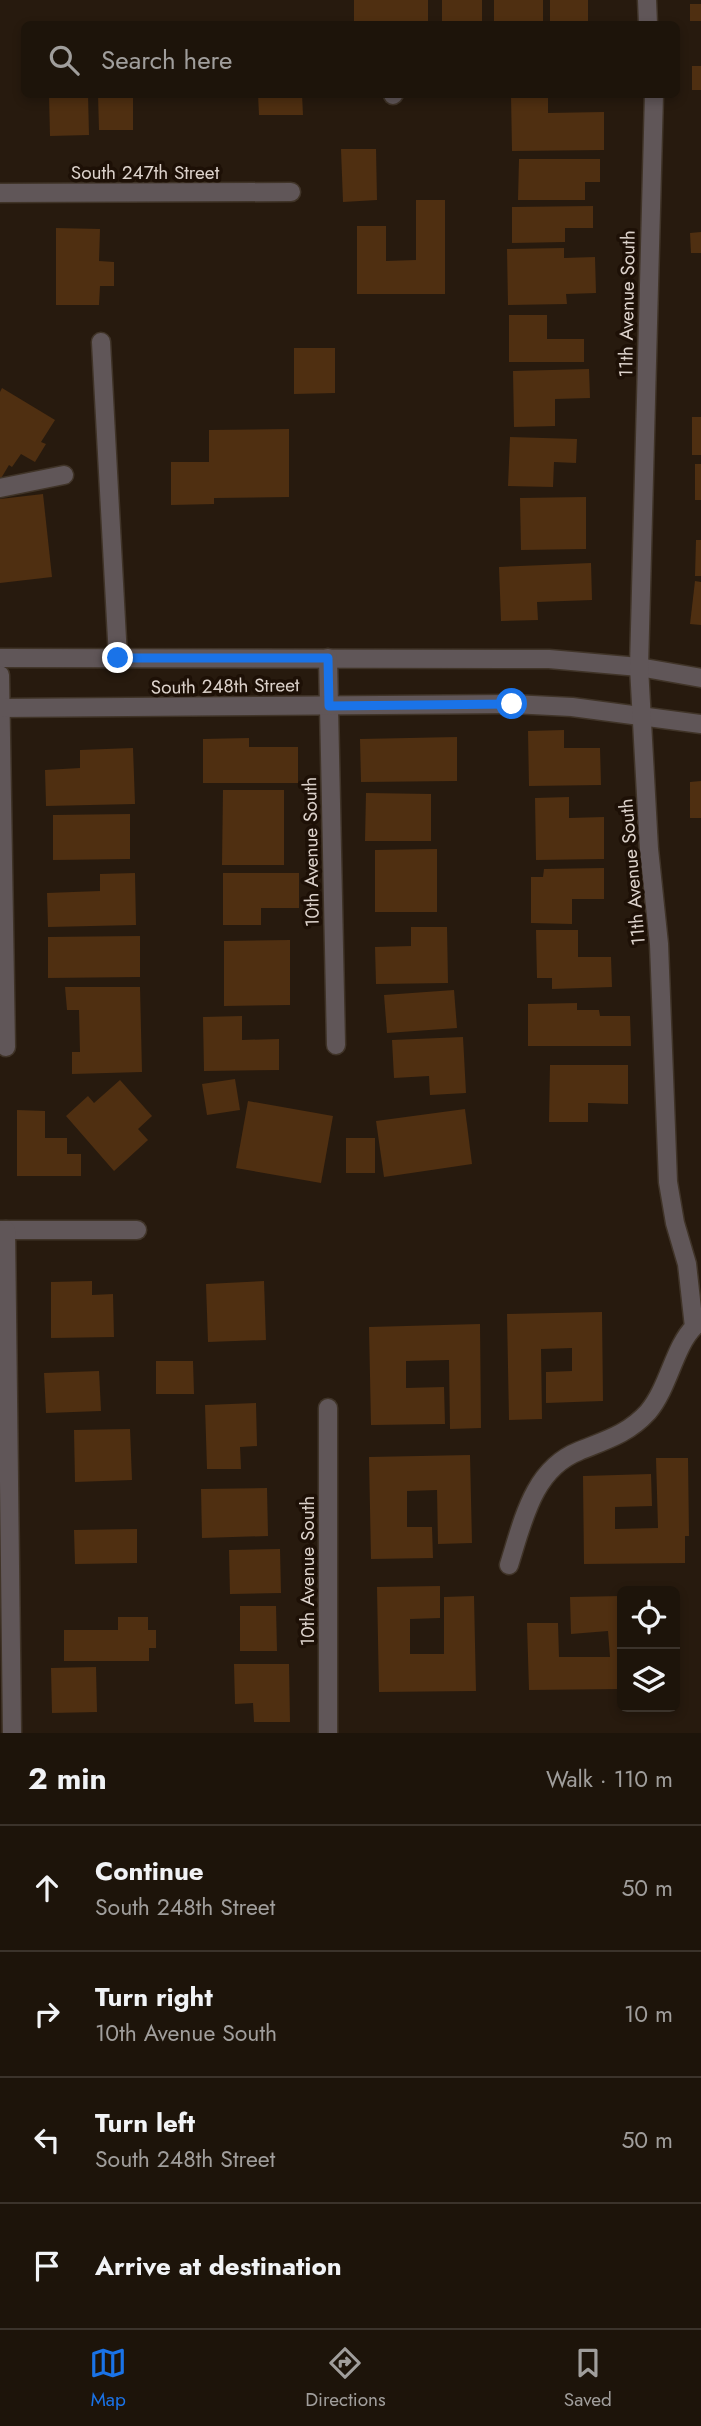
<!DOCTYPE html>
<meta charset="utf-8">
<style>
:root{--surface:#1d140a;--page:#251d13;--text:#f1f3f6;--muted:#a09e9c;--line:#3b332b;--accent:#1a73e8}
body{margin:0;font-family:Jost,sans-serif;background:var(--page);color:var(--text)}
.controls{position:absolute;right:21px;bottom:21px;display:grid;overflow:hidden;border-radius:10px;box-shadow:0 4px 10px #0003}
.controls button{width:63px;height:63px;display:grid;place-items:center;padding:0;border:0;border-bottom:2px solid var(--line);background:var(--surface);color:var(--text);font:35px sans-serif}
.stop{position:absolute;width:21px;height:21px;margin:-16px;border:5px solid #1a73e8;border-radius:50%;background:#fff}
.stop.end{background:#1a73e8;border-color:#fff;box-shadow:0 2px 7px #0008}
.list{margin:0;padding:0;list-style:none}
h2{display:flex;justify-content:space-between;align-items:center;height:91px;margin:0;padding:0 28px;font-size:30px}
h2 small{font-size:23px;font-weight:400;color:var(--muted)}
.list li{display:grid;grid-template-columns:46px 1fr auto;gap:21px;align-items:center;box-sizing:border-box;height:126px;padding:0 28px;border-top:2px solid var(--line)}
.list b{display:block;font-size:26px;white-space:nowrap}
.list p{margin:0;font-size:23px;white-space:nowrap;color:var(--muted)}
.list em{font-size:23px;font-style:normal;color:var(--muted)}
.icon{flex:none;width:38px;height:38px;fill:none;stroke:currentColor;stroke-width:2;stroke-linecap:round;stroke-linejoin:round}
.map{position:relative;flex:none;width:701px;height:1733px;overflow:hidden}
.search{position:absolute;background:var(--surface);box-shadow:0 4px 10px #0003;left:21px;right:21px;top:21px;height:77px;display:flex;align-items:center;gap:18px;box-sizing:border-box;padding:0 24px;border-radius:10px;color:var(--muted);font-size:26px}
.sheet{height:595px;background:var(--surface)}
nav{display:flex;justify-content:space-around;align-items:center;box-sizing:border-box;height:98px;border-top:2px solid var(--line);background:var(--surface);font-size:19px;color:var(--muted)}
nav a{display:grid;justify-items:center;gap:4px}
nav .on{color:var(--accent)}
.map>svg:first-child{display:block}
</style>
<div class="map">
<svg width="701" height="1733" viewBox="0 0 701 1733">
<rect width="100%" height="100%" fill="#271a0e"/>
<g fill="#4f2f11">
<rect x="354" y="0" width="74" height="24"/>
<rect x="442" y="0" width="40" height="24"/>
<rect x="494" y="0" width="49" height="24"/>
<rect x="550" y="0" width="38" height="24"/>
<rect x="690" y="4" width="11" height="17"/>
<rect x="692" y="66" width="9" height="24"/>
<polygon points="49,94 88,94 89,135 50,136"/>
<polygon points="98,94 133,94 133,130 99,130"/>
<polygon points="258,94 302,94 303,115 259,115"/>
<polygon points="515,94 548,94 548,113 604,112 604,150 512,151 511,95"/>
<polygon points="341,149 376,149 377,200 343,202"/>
<polygon points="519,159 600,159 600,182 585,182 585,200 518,200"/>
<polygon points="416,200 445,200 445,294 357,294 357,226 386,226 386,261 416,260"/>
<polygon points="593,206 593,228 565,228 565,242 512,243 512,207"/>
<polygon points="56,228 100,229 99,261 114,262 114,286 100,286 99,305 56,305"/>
<polygon points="701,232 701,253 691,253 690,233"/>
<polygon points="564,248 564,258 595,257 596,293 566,294 567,304 508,305 507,249"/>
<polygon points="509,315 547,315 547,339 584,339 584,362 509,362"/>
<polygon points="294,348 335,348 335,393 294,394"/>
<polygon points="589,369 590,398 555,399 555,426 514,427 513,371"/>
<polygon points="2,388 55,420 41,442 46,444 35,462 21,454 12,467 9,465 0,480 0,392"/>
<rect x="692" y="417" width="9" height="38"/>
<polygon points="289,429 289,497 214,498 214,504 171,505 171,462 209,462 209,430"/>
<polygon points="510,437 577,439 576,463 554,462 553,487 508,486"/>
<rect x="695" y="464" width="6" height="36"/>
<polygon points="43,494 52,577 0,583 0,499"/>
<polygon points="586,497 586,549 521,550 520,498"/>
<polygon points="696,540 701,540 701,576 695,576"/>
<polygon points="591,563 592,600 537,602 538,620 501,621 499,567"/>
<polygon points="695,581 701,582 701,625 690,624"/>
<polygon points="564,730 564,748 600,748 601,785 529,786 528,731"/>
<polygon points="457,737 457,781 361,782 360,739"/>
<polygon points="249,738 249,747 298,747 298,783 203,783 203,739"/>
<polygon points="133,748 135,804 46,806 45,770 80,768 80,750"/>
<polygon points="701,781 701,818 690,818 690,782"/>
<polygon points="223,790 284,790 284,865 222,865"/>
<polygon points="366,793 431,794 431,841 365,841"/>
<polygon points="569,797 569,818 604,817 604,859 536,860 535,798"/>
<polygon points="130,814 130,859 53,860 53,815"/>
<polygon points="437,849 437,912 375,912 375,850"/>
<polygon points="604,868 604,899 572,899 572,924 531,923 531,877 543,877 544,869"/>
<polygon points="135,873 136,925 48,927 47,893 100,891 100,874"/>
<polygon points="223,873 299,873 299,908 261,908 261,925 223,925"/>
<polygon points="411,927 447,927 448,983 376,984 375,947 411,946"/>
<polygon points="536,930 578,930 578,957 611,957 612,987 552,989 552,978 537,978"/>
<polygon points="140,936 140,977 48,978 48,937"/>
<polygon points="290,940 290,1005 224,1006 224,941"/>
<polygon points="65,987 140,987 142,1072 72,1074 72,1052 80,1052 79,1010 67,1010"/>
<polygon points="454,990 457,1028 387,1033 384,995"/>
<polygon points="577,1003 577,1010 599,1010 600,1016 630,1016 631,1046 528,1046 528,1004"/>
<polygon points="242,1016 242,1040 279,1039 279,1070 204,1071 203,1017"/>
<polygon points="463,1037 466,1093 430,1095 429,1076 394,1078 392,1040"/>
<polygon points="550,1065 628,1065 628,1104 588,1103 588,1122 549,1122"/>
<polygon points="235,1079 240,1110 207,1115 202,1084"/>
<polygon points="120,1080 152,1116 138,1129 148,1140 114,1171 66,1116 88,1096 94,1103"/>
<polygon points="248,1101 333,1116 321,1183 236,1168"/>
<polygon points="465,1109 472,1164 384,1177 376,1121"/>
<polygon points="17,1110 45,1111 45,1138 67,1138 67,1154 81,1154 81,1176 17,1176"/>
<rect x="346" y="1138" width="29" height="35"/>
<polygon points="92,1281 92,1295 113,1294 114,1337 51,1338 51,1282"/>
<polygon points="264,1281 266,1340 208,1342 206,1284"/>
<polygon points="602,1312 603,1401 546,1403 546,1372 572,1371 572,1348 541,1349 542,1419 509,1420 507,1314"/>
<polygon points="480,1324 481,1428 450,1429 449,1360 406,1361 406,1388 444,1387 445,1424 371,1425 369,1327"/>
<polygon points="156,1361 193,1361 194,1394 156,1394"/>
<polygon points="99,1371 101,1411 46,1413 44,1373"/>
<polygon points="256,1403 257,1446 240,1447 241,1469 207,1469 205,1405"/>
<polygon points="130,1429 132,1480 75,1482 74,1430"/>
<polygon points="470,1455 472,1543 438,1544 437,1490 407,1491 407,1527 432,1527 433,1558 371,1559 369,1457"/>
<polygon points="656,1458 688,1458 689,1536 685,1536 685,1563 584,1564 583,1476 651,1474 652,1506 615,1507 615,1529 658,1528"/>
<polygon points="267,1488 268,1536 202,1538 201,1489"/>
<polygon points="137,1529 137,1563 75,1564 74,1530"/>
<polygon points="280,1549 281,1593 230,1594 229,1550"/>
<polygon points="440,1586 440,1618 410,1619 410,1654 444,1654 444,1597 474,1596 476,1691 379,1692 377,1587"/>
<polygon points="622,1596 622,1689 529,1690 527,1623 558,1623 559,1657 610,1657 608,1631 571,1634 570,1597"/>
<polygon points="240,1606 276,1606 277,1651 240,1651"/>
<polygon points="118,1617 148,1617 148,1630 156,1630 156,1648 149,1648 149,1661 64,1661 64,1630 118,1630"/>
<polygon points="234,1664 289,1664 290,1722 254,1722 253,1703 235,1704"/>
<polygon points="96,1667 97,1712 52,1713 51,1668"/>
</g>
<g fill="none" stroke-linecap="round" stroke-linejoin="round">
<defs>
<g id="minor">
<polyline points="647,0 648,24"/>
<polyline points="393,95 394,94"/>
<polyline points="0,193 291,192"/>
<polyline points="101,342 118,658"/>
<polyline points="0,488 64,475"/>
<polyline points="0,658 549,659 639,667 701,678"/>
<polyline points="328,658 336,1045"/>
<polyline points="0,675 6,1047"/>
<polyline points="0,708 512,704 572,707 701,724"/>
<polyline points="0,1230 137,1230"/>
<polyline points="6,1230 12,1733"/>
<polyline points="328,1408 328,1733"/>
<path d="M509,1565c14,-44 24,-96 70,-114 27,-11 49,-17 69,-39 21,-25 26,-65 46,-85l-7,-63 -12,-41 -7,-41 -9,-238 -10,-95 -10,-182 15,-573"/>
</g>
</defs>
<use href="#minor" stroke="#403428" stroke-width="21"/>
<use href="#minor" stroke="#605658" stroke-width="18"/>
</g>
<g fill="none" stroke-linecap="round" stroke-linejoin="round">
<polyline stroke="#1a73e8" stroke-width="9" points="118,658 328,658 329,706 512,704"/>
</g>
<g text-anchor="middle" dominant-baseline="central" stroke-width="7" stroke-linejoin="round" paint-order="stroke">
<g font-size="19" fill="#dcd2cb" stroke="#1d1006">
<text x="145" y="172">South 247th Street</text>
<text transform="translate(627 304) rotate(-89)">11th Avenue South</text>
<text transform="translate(225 686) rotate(-1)">South 248th Street</text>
<text transform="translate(311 852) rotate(-91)">10th Avenue South</text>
<text transform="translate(632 872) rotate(-95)">11th Avenue South</text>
<text transform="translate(307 1571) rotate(-90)">10th Avenue South</text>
</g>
</g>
</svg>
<div class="controls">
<button><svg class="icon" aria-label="locate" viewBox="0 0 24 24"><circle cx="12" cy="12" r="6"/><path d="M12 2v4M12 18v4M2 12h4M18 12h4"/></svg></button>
<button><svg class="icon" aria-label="layers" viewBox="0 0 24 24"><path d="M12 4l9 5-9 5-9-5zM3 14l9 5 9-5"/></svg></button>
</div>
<div class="stop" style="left:512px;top:704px"></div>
<div class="stop end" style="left:118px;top:658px"></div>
<div class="search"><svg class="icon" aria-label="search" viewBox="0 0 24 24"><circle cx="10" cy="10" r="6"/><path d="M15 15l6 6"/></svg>Search here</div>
</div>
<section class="sheet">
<h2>2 min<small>Walk · 110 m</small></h2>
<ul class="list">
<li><svg class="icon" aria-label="ahead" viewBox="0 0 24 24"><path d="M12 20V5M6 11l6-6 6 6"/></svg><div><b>Continue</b><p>South 248th Street</p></div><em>50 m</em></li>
<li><svg class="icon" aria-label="right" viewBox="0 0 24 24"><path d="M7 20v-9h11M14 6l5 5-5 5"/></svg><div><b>Turn right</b><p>10th Avenue South</p></div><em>10 m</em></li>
<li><svg class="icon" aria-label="left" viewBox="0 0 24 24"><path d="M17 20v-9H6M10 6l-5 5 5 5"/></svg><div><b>Turn left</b><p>South 248th Street</p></div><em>50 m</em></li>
<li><svg class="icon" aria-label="arrive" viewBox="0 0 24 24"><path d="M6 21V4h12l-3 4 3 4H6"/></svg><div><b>Arrive at destination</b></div></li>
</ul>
</section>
<nav>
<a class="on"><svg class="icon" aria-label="map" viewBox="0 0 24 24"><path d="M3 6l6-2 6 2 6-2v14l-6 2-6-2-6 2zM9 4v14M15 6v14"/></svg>Map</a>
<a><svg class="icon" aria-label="directions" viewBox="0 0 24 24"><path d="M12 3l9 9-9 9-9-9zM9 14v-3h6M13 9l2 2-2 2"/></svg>Directions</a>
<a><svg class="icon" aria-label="saved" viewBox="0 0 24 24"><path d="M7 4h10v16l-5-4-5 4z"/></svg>Saved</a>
</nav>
